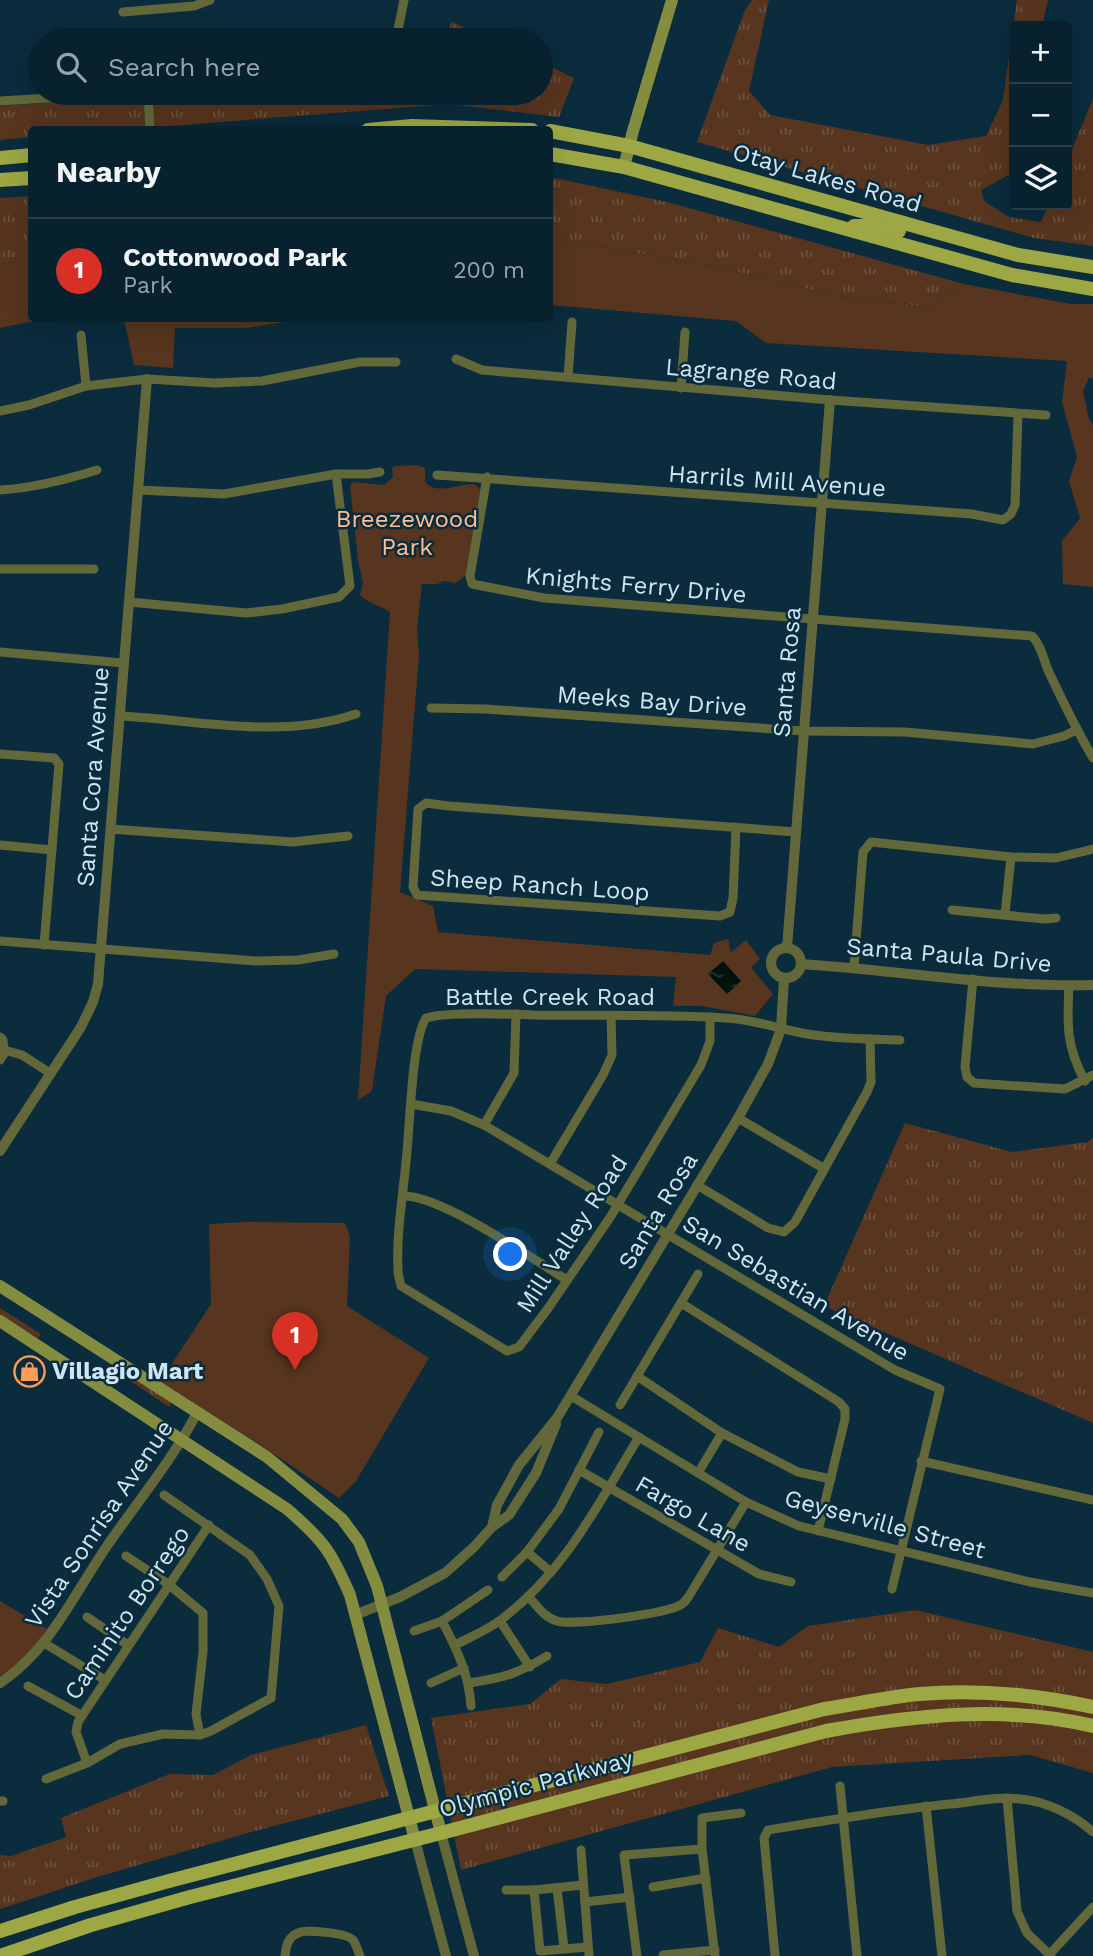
<!DOCTYPE html>
<meta charset="utf-8">
<style>
:root{--surface:#08212e;--page:#162e3a;--text:#f1f3f6;--muted:#98a3aa;--line:#293e4a;--accent:#d93025}
body{margin:0;font-family:"Work Sans",sans-serif;background:var(--page);color:var(--text)}
.controls{position:absolute;right:21px;top:21px;display:grid;overflow:hidden;border-radius:7px;box-shadow:0 7px 28px #0002}
.controls button{width:63px;height:63px;display:grid;place-items:center;padding:0;border:0;border-bottom:2px solid var(--line);background:var(--surface);color:var(--text);font:35px sans-serif}
.you{position:absolute;left:511px;top:1255px;width:24px;height:24px;margin:-18px;border:5px solid #fff;border-radius:50%;background:#1a73e8;box-shadow:0 0 0 10px #1a73e833}
.badge{display:grid;place-items:center;width:46px;height:46px;border-radius:50%;background:var(--accent);color:#fff;font-size:23px;font-weight:700}
.pin{position:absolute;translate:-50% -58px;filter:drop-shadow(0 2px 4px #0008)}
.pin::after{content:'';position:absolute;top:37px;width:24px;height:21px;background:inherit;clip-path:polygon(0 0,100% 0,50% 100%)}
.list{margin:0;padding:0;list-style:none}
h2{display:flex;justify-content:space-between;align-items:center;height:91px;margin:0;padding:0 28px;font-size:30px}
h2 small{font-size:23px;font-weight:400;color:var(--muted)}
.list li{display:grid;grid-template-columns:46px 1fr auto;gap:21px;align-items:center;box-sizing:border-box;height:105px;padding:0 28px;border-top:2px solid var(--line)}
.list b{display:block;font-size:26px;white-space:nowrap}
.list p{margin:0;font-size:23px;white-space:nowrap;color:var(--muted)}
.list em{font-size:23px;font-style:normal;color:var(--muted)}
.icon{flex:none;width:38px;height:38px;fill:none;stroke:currentColor;stroke-width:2;stroke-linecap:round;stroke-linejoin:round}
.map{position:relative;flex:none;width:1093px;height:1956px;overflow:hidden}
.search{position:absolute;background:var(--surface);box-shadow:0 7px 28px #0002;left:28px;top:28px;width:525px;height:77px;display:flex;align-items:center;gap:18px;box-sizing:border-box;padding:0 24px;border-radius:38px;color:var(--muted);font-size:26px}
.panel{position:absolute;background:var(--surface);box-shadow:0 7px 28px #0002;left:28px;top:126px;width:525px;height:196px;border-radius:7px}
.map>svg:first-child{display:block}
</style>
<div class="map">
<svg width="1093" height="1956" viewBox="0 0 1093 1956">
<defs>
<pattern id="grass-tufts" width="24" height="20" patternUnits="userSpaceOnUse" patternTransform="scale(1.75)"><rect width="24" height="20" fill="#57351e"/><path d="M3 7l-1-3M5 7V3M7 7l1-3M15 17l-1-3M17 17v-4M19 17l1-3" fill="none" stroke="#6e523f"/></pattern>
<pattern id="water-ripples" width="26" height="14" patternUnits="userSpaceOnUse" patternTransform="scale(1.75)"><rect width="26" height="14" fill="#00130d"/><path d="M2 4q2-2 4 0t4 0M15 11q2-2 4 0t4 0" fill="none" stroke="#243531"/></pattern>
</defs>
<rect width="100%" height="100%" fill="#0a2c3d"/>
<g fill="url(#grass-tufts)">
<polygon points="752,0 769,0 749,91 770,115 928,145 986,136 1003,100 1017,0 1048,0 1042,26 1014,26 1014,172 981,190 984,201 1009,217 1041,222 1048,205 1067,205 1067,161 1093,99 1093,246 1034,238 697,142 745,10"/>
<polygon points="451,22 452,22 491,40 447,40"/>
<polygon points="541,62 574,78 559,117 450,104 130,129 32,130 31,137 0,140 0,106 199,93 541,93"/>
<polygon points="550,177 667,202 964,284 929,308 837,296 708,265 550,238"/>
<polygon points="31,196 31,259 0,264 0,198"/>
<polygon points="905,1123 1012,1152 1087,1142 1093,1138 1093,1423 824,1306"/>
<polygon points="0,1308 41,1334 38,1338 0,1315"/>
<polygon points="128,1374 172,1402 169,1407 126,1378"/>
<polygon points="915,1610 1093,1652 1093,1773 1030,1755 832,1767 461,1870 431,1718 530,1704 561,1679 607,1684 700,1662 718,1628 779,1647 808,1626"/>
<polygon points="366,1725 389,1796 251,1832 94,1878 0,1909 0,1855 11,1856 66,1837 61,1818 170,1774 213,1775 251,1755"/>
</g>
<g fill="#57351e">
<polygon points="550,238 708,265 837,296 929,308 964,284 1071,304 1093,304 1093,378 1089,378 1083,391 1089,419 1093,425 1093,587 1063,584 1062,541 1080,518 1069,481 1077,457 1062,402 1067,361 766,343 736,321 550,305"/>
<polygon points="31,259 32,318 44,319 0,328 0,264"/>
<polygon points="124,319 124,318 303,319 246,328 175,328 173,368 134,365"/>
<path d="M416,465l9,3v13c10,15 33,3 49,3l6,5 -13,84 -3,4 -9,6 -11,-2 -7,3h-15l-5,44 2,27 -19,237 33,14 5,26 272,23 4,-12 14,-4 3,13 15,-12 14,19 -9,8 22,27 -18,22 -53,-10h-29l3,-29 -261,-8 -29,27 -14,95 -14,9 32,-488c-9,-6 -23,-9 -30,-17l3,-12 -5,-23 -8,-74 3,-4 31,3 9,-8 -1,-9 3,-2z"/>
<polygon points="244,1222 345,1223 350,1236 347,1306 429,1358 356,1481 339,1498 262,1446 160,1382 211,1304 209,1224"/>
<polygon points="0,1601 47,1629 25,1661 0,1676"/>
</g>
<polygon fill="url(#water-ripples)" points="723,961 741,981 727,994 708,974"/>
<g fill="none" stroke-linecap="round" stroke-linejoin="round">
<g stroke="#63683b" stroke-width="9">
<polyline points="123,12 194,6 210,0"/>
<polyline points="396,40 404,0"/>
<polyline points="148,93 150,130"/>
<polyline points="0,101 129,93"/>
<polyline points="81,335 86,386"/>
<polyline points="456,359 482,370 830,400 1046,415"/>
<polyline points="568,377 572,322"/>
<polyline points="681,388 685,332"/>
<polyline points="0,411 29,405 86,386 147,379 215,383 262,381 360,362 396,362"/>
<polyline points="437,475 972,514 1003,520 1011,514 1015,505 1018,414"/>
<path d="M487,477l-17,99 2,8 72,14 488,38c9,9 11,22 16,34 14,30 28,59 45,88"/>
<path d="M0,490c34,-2 65,-10 97,-20"/>
<polyline points="139,490 224,494 336,474 368,474 380,472"/>
<polyline points="0,569 94,569"/>
<polyline points="129,602 246,613 282,609 339,597 350,586 336,474"/>
<polyline points="0,652 123,663"/>
<polyline points="431,708 485,709 803,731 905,732 1033,744 1064,736 1076,730"/>
<path d="M120,716c79,4 159,24 236,-2"/>
<polyline points="0,754 54,758 59,764 44,945"/>
<polyline points="736,827 733,898 730,912 720,916 417,895 413,887 418,809 426,803 449,806 796,832"/>
<polyline points="110,829 293,842 348,836"/>
<polyline points="0,845 52,850"/>
<polyline points="952,910 1045,919 1056,918"/>
<polyline points="1005,914 1011,857"/>
<polyline points="0,941 257,961 298,960 334,954"/>
<polyline points="854,967 863,852 871,842 1011,857 1056,858 1093,849"/>
<polyline points="973,979 965,1067 967,1077 974,1083 1065,1089 1093,1075"/>
<path d="M1069,986c-2,37 -3,61 16,95"/>
<path d="M710,1017v24l-9,24 -90,151 -62,91 -30,40 -12,4 -106,-65c-1,-5 -3,-11 -3,-16 -2,-39 6,-80 9,-119 3,-28 5,-112 19,-133 22,-7 82,-4 107,-3 64,1 129,-1 192,3 30,1 59,13 89,17 28,4 57,4 86,5"/>
<polyline points="0,1037 3,1040 4,1054 0,1060"/>
<polyline points="4,1050 22,1055 50,1073"/>
<polyline points="411,1104 451,1111 484,1125 895,1370 940,1389 892,1589"/>
<polyline points="738,1118 823,1168"/>
<polyline points="484,1125 514,1073 516,1014"/>
<polyline points="550,1164 603,1075 612,1055 611,1016"/>
<polyline points="697,1185 768,1228 784,1232 795,1222 867,1092 871,1082 870,1039"/>
<path d="M403,1196c38,-1 128,62 164,84"/>
<polyline points="681,1303 839,1402 845,1409 845,1419 818,1531"/>
<polyline points="637,1376 722,1433 798,1472 831,1479"/>
<polyline points="571,1396 746,1502 799,1526 1030,1582 1093,1593"/>
<polyline points="620,1405 698,1274"/>
<polyline points="921,1461 1093,1500"/>
<polyline points="579,1470 759,1574 791,1582"/>
<polyline points="698,1473 722,1433"/>
<polyline points="527,1552 551,1572"/>
<polyline points="126,1556 168,1584 203,1613 203,1652 196,1714 200,1735"/>
<polyline points="502,1577 527,1552 559,1509 599,1432"/>
<path d="M528,1596c9,10 16,21 29,25 17,5 110,-7 125,-17 3,-2 5,-5 7,-8l57,-94"/>
<polyline points="87,1617 128,1645"/>
<path d="M442,1621c15,28 27,54 29,85"/>
<polyline points="500,1621 530,1667"/>
<polyline points="414,1631 442,1621 488,1590"/>
<polyline points="44,1643 105,1680"/>
<path d="M455,1645c15,-8 33,-15 47,-26 64,-49 96,-115 137,-182"/>
<polyline points="431,1683 464,1668"/>
<path d="M469,1683c35,-5 48,-9 78,-27"/>
<polyline points="28,1686 81,1715"/>
<polyline points="87,1763 76,1732 78,1722 209,1525"/>
<polyline points="46,1779 87,1763 120,1744 163,1734 200,1735 211,1731 271,1698 279,1606 267,1579 250,1555 164,1495"/>
<polyline points="840,1786 857,1956"/>
<polyline points="1007,1798 1017,1911 1027,1933 1051,1956"/>
<polyline points="0,1801 3,1801"/>
<polyline points="926,1806 942,1956"/>
<polyline points="581,1850 589,1956"/>
<polyline points="653,1887 706,1878"/>
<polyline points="557,1888 564,1948"/>
<polyline points="506,1890 534,1890 583,1885"/>
<polyline points="534,1890 540,1951 588,1947"/>
<polyline points="585,1902 630,1897"/>
<polyline points="663,1955 715,1950"/>
<path d="M285,1956c1,-10 3,-19 13,-23 8,-4 49,0 55,7 3,4 5,11 7,16"/>
<polyline points="637,1956 624,1855 702,1849"/>
<polyline points="715,1956 702,1849 702,1818 741,1813"/>
<path d="M775,1956l-11,-118 4,-8c61,-10 121,-20 182,-26 23,-2 47,-8 70,-5 26,2 54,16 73,33"/>
<polyline points="1048,1956 1093,1907"/>
</g>
<g stroke="#63683b" stroke-width="10">
<polyline points="787,948 830,400"/>
<circle cx="786" cy="963" r="15"/>
<path d="M801,964c97,6 195,24 292,21"/>
<polyline points="0,1151 81,1027 93,1002 98,984 147,379"/>
<polyline points="492,1527 497,1505 519,1465 557,1418 738,1118 768,1064 781,1029 784,978"/>
<polyline points="355,1615 400,1597 445,1573 474,1547 492,1527 509,1515 536,1473 556,1424"/>
<path d="M0,1683c51,-34 75,-91 109,-140 30,-43 63,-83 88,-130"/>
<polyline points="441,1833 474,1956"/>
<polyline points="415,1840 446,1956"/>
</g>
<g stroke="#848c40" stroke-width="12">
<polyline points="624,167 633,131 672,0"/>
<polyline points="0,1286 267,1457 342,1519 359,1542 377,1586 441,1833"/>
<path d="M0,1321l287,188c36,31 44,42 63,86l65,245"/>
</g>
<g stroke="#9da743" stroke-width="14">
<polyline points="368,130 412,126 532,130"/>
<polyline points="550,131 629,146 1018,255 1093,267"/>
<polyline points="550,154 624,167 1012,275 1093,289"/>
<polyline points="0,158 32,155"/>
<polyline points="0,180 32,178"/>
<polyline points="854,226 877,226 899,231"/>
<path d="M0,1931l75,-24 94,-26 655,-172c32,-5 64,-12 96,-15 58,-5 117,1 173,13"/>
<path d="M0,1956l91,-31 99,-28 251,-64 385,-102c88,-16 178,-26 267,-5"/>
</g>
</g>
<defs>
<symbol id="shop-ring" viewBox="-11 -11 22 22"><circle r="9.5" fill="#0a2c3d" stroke="#fd9c56" stroke-width="1.5"/><path d="M-5-2.5h2.3a2.7 3.5 0 0 1 5.4 0H5L5.5 6h-11ZM-1.5-2.5h3a1.5 2.3 0 0 0-3 0Z" fill="#fd9c56"/></symbol>
</defs>
<g fill-rule="evenodd">
<use href="#shop-ring" x="12" y="1354" width="35" height="35"/>
</g>
<g text-anchor="middle" dominant-baseline="central" stroke-width="5" stroke-linejoin="round" paint-order="stroke">
<g font-size="24" fill="#cee5f3" stroke="#0a2c3d">
<text transform="translate(827 178) rotate(16)">Otay Lakes Road</text>
<text transform="translate(751 374) rotate(5)">Lagrange Road</text>
<text transform="translate(777 481) rotate(4)">Harrils Mill Avenue</text>
<text transform="translate(636 585) rotate(5)">Knights Ferry Drive</text>
<text transform="translate(787 672) rotate(-85)">Santa Rosa</text>
<text transform="translate(652 701) rotate(4)">Meeks Bay Drive</text>
<text transform="translate(93 777) rotate(-86)">Santa Cora Avenue</text>
<text transform="translate(540 885) rotate(4)">Sheep Ranch Loop</text>
<text transform="translate(949 955) rotate(5)">Santa Paula Drive</text>
<text x="550" y="997">Battle Creek Road</text>
<text transform="translate(658 1211) rotate(-59)">Santa Rosa</text>
<text transform="translate(572 1234) rotate(-57)">Mill Valley Road</text>
<text transform="translate(796 1288) rotate(31)">San Sebastian Avenue</text>
<text transform="translate(693 1514) rotate(30)">Fargo Lane</text>
<text transform="translate(99 1524) rotate(-56)">Vista Sonrisa Avenue</text>
<text transform="translate(885 1524) rotate(15)">Geyserville Street</text>
<text transform="translate(127 1613) rotate(-56)">Caminito Borrego</text>
<text transform="translate(536 1784) rotate(-15)">Olympic Parkway</text>
</g>
<g font-size="24" fill="#febe93" stroke="#0a2c3d">
<text x="407" y="519">Breezewood<tspan x="407" dy="28">Park</tspan></text>
</g>
<g font-size="24" font-weight="bold" fill="#cee5f3" stroke="#0a2c3d" text-anchor="start">
<text x="52" y="1371">Villagio Mart</text>
</g>
</g>
</svg>
<div class="controls">
<button>+</button>
<button>−</button>
<button><svg class="icon" aria-label="layers" viewBox="0 0 24 24"><path d="M12 4l9 5-9 5-9-5zM3 14l9 5 9-5"/></svg></button>
</div>
<div class="you"></div>
<div class="pin badge" style="left:295px;top:1370px">1</div>
<div class="search"><svg class="icon" aria-label="search" viewBox="0 0 24 24"><circle cx="10" cy="10" r="6"/><path d="M15 15l6 6"/></svg>Search here</div>
<section class="panel">
<h2>Nearby<small></small></h2>
<ul class="list">
<li><span class="badge">1</span><div><b>Cottonwood Park</b><p>Park</p></div><em>200 m</em></li>
</ul>
</section>
</div>
